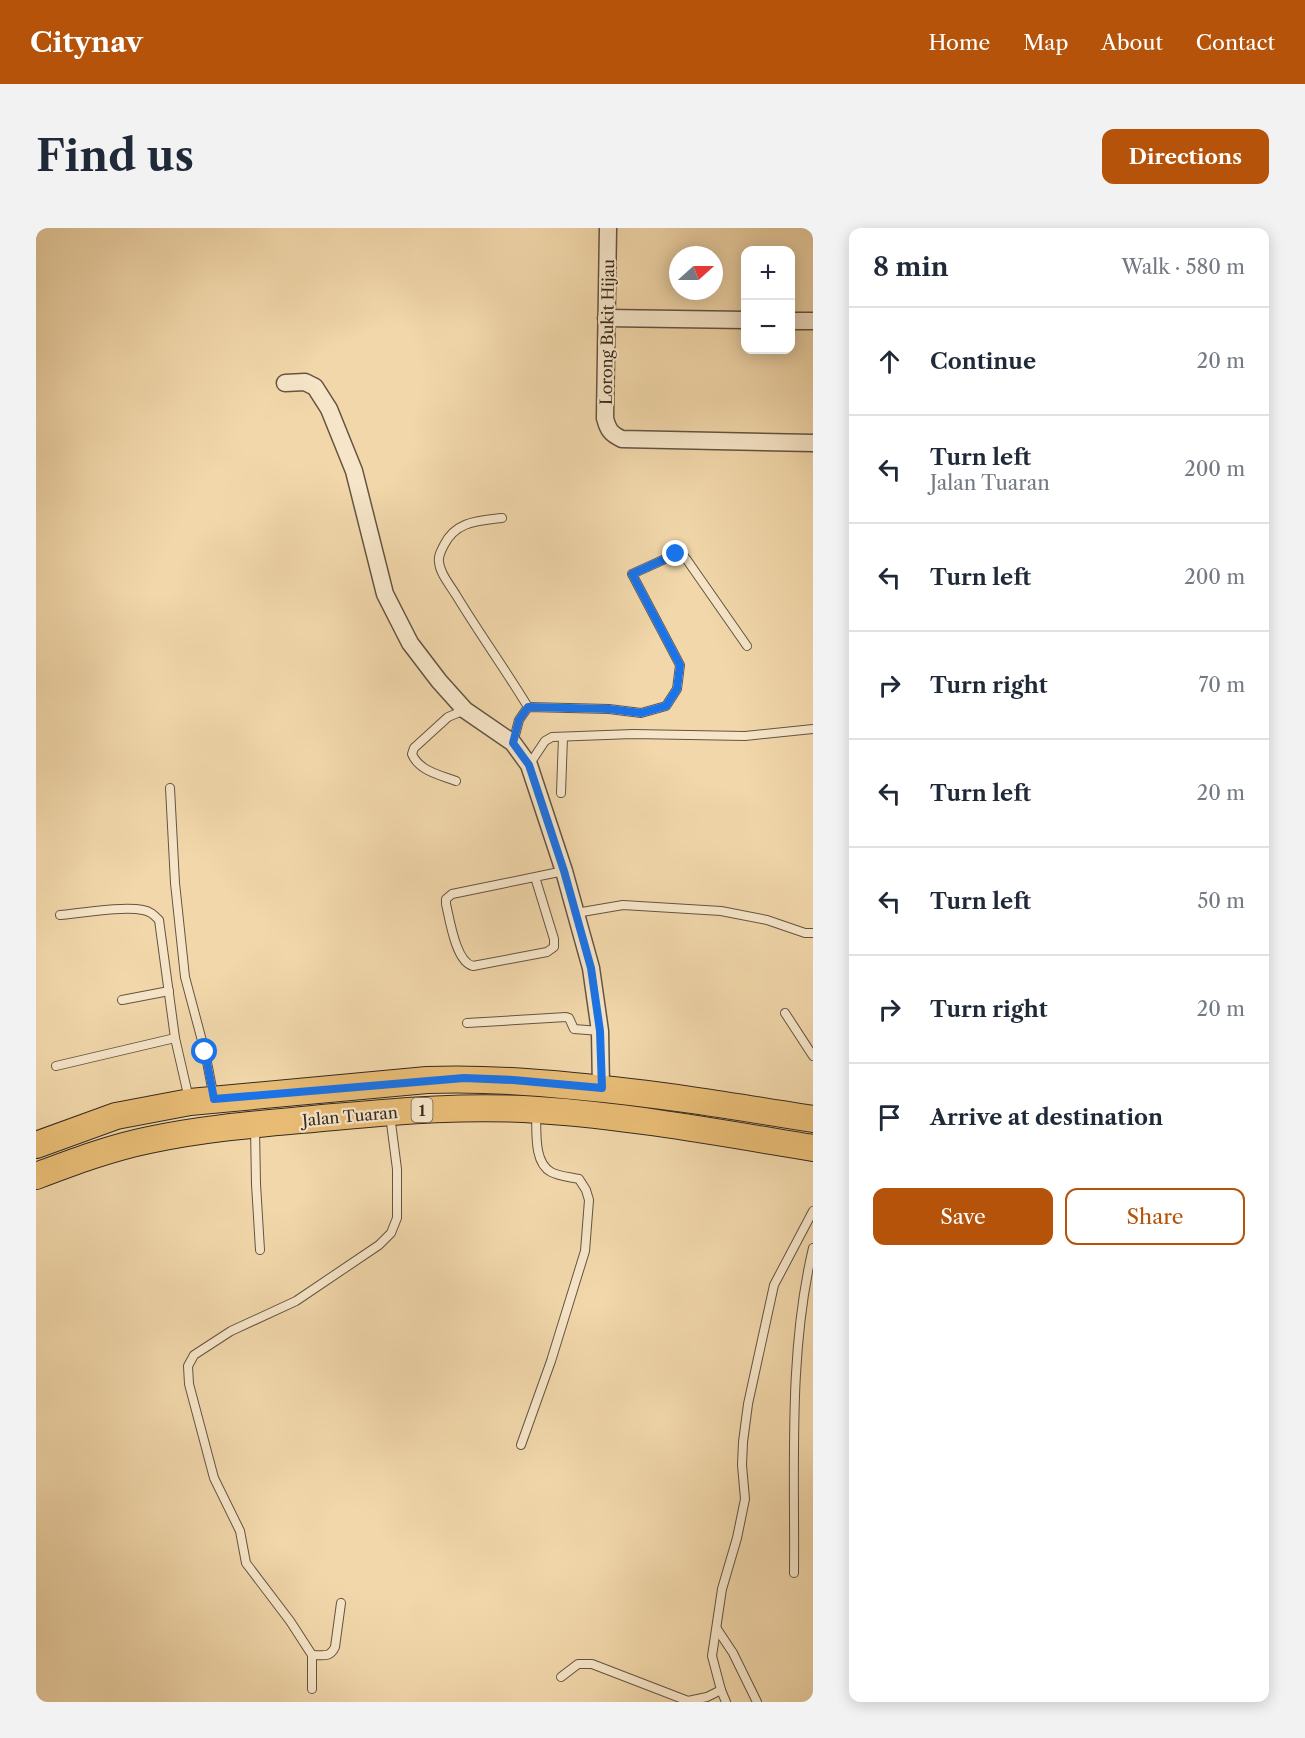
<!DOCTYPE html>
<meta charset="utf-8">
<style>
:root{--surface:#fff;--page:#f2f2f3;--text:#1f2937;--muted:#747a83;--line:#e0e1e3;--accent:#b45309}
body{margin:0;font-family:"Libre Caslon Text",serif;background:var(--page);color:var(--text)}
.controls{position:absolute;right:18px;top:18px;display:grid;overflow:hidden;border-radius:12px;box-shadow:0 3px 15px #0003}
.controls button{width:54px;height:54px;display:grid;place-items:center;padding:0;border:0;border-bottom:2px solid var(--line);background:var(--surface);color:var(--text);font:30px sans-serif}
.compass{position:absolute;left:633px;top:18px;width:54px;height:54px;border-radius:50%;background:var(--surface);box-shadow:0 3px 15px #0003;rotate:69deg}
.stop{position:absolute;width:18px;height:18px;margin:-14px;border:4px solid #1a73e8;border-radius:50%;background:#fff}
.stop.end{background:#1a73e8;border-color:#fff;box-shadow:0 2px 6px #0008}
.list{margin:0;padding:0;list-style:none}
h2{display:flex;justify-content:space-between;align-items:center;height:78px;margin:0;padding:0 24px;font-size:26px}
h2 small{font-size:20px;font-weight:400;color:var(--muted)}
.list li{display:grid;grid-template-columns:39px 1fr auto;gap:18px;align-items:center;box-sizing:border-box;height:108px;padding:0 24px;border-top:2px solid var(--line)}
.list b{display:block;font-size:22px;white-space:nowrap}
.list p{margin:0;font-size:20px;white-space:nowrap;color:var(--muted)}
.list em{font-size:20px;font-style:normal;color:var(--muted)}
.actions{display:flex;gap:12px;padding:18px 24px}
.actions a{flex:1;padding:14px 0;border:2px solid var(--accent);border-radius:12px;text-align:center;font-size:21px;color:var(--accent)}
.actions .main{background:var(--accent);color:#fff}
.icon{flex:none;width:33px;height:33px;fill:none;stroke:currentColor;stroke-width:2;stroke-linecap:round;stroke-linejoin:round}
.map{position:relative;flex:none;width:777px;height:1474px;overflow:hidden;border-radius:12px}
header{display:flex;align-items:center;gap:36px;box-sizing:border-box;height:84px;padding:0 30px;background:var(--accent);color:#fff}
header strong{font-size:28px}
nav{display:flex;gap:33px;margin-inline-start:auto;font-size:21px}
.intro{display:flex;align-items:center;justify-content:space-between;box-sizing:border-box;height:144px;padding:0 36px}
h1{margin:0;font-size:42px}
.button{padding:15px 27px;border-radius:12px;background:var(--accent);color:#fff;font-size:21px;font-weight:700}
main{display:flex;gap:36px;padding:0 36px}
aside{flex:1;background:var(--surface);border-radius:12px;box-shadow:0 3px 15px #0003}
.map>svg:first-child{display:block}
</style>
<header>
<strong>Citynav</strong>
<nav><a>Home</a><a>Map</a><a>About</a><a>Contact</a></nav>
</header>
<div class="intro"><h1>Find us</h1><a class="button">Directions</a></div>
<main>
<div class="map">
<svg width="777" height="1474" viewBox="0 0 777 1474">
<rect width="100%" height="100%" fill="#f1d7aa"/>
<filter id="stains"><feTurbulence type="fractalNoise" baseFrequency=".00333" numOctaves="4"/><feColorMatrix values="0 0 0 0 .2 0 0 0 0 .09 0 0 0 0 .02 0 0 0 .5 -.17"/></filter>
<radialGradient id="worn" r=".72"><stop offset=".6" stop-color="#630" stop-opacity="0"/><stop offset="1" stop-color="#630" stop-opacity=".3"/></radialGradient>
<g fill="none" stroke-linecap="round" stroke-linejoin="round">
<defs>
<g id="lane">
<path d="M466,290c-24,3 -46,3 -58,27 -3,6 -6,11 -5,17 1,12 11,23 17,33 23,38 49,74 72,112"/>
<polyline points="477,515 483,492 492,479 573,481 605,485 630,478 641,461 644,437 596,346 640,326 646,326 651,332 711,418"/>
<polyline points="493,537 509,513 516,509 597,506 709,508 777,501"/>
<path d="M420,553c-16,-6 -37,-10 -44,-27l2,-6 34,-31 17,-7"/>
<polyline points="134,560 139,655 149,749 169,824 178,870"/>
<polyline points="525,565 527,509"/>
<path d="M499,649l19,62v8l-7,5 -74,14c-17,-4 -23,-45 -27,-62v-5l6,-5 112,-23"/>
<polyline points="540,685 587,677 685,683 731,692 769,705 777,705"/>
<path d="M24,687c23,-2 62,-9 83,-5 7,1 11,5 16,10l16,118 14,61"/>
<polyline points="86,772 133,763"/>
<polyline points="749,785 777,828"/>
<polyline points="431,795 530,789 533,790 538,801 564,803"/>
<polyline points="20,838 139,810"/>
<polyline points="219,900 220,956 224,1022"/>
<path d="M485,1217l30,-84 34,-110 4,-51 -3,-10 -7,-11c-9,-2 -21,-3 -28,-7 -18,-10 -14,-42 -15,-59"/>
<path d="M758,1345c1,-107 -6,-220 19,-325"/>
<polyline points="681,1401 697,1425 721,1474"/>
<path d="M276,1427c11,0 18,3 23,-8l6,-44"/>
<polyline points="525,1449 542,1436 556,1436 652,1473 671,1469 685,1462 676,1428 686,1361 701,1310 709,1271 706,1237 707,1214 712,1176 738,1057 777,983"/>
<polyline points="276,1461 276,1427 254,1393 210,1335 204,1303 178,1250 153,1156 152,1138 158,1127 195,1103 260,1073 343,1017 355,1005 361,990 361,941 354,887"/>
<polyline points="685,1462 690,1474"/>
</g>
<g id="street">
<path d="M572,0l-3,190c3,12 6,16 17,21l191,4"/>
<polyline points="570,90 710,92"/>
<polyline points="754,93 777,93"/>
<polyline points="249,155 269,154 279,159 293,181 318,243 349,366 374,415 403,453 429,482 477,515 493,537 528,643 555,740 564,803 565,860"/>
</g>
<g id="primary">
<path d="M0,917l80,-29 74,-14 237,-22c49,-2 97,1 146,6 80,7 160,20 240,33"/>
<path d="M0,948c37,-14 74,-28 113,-36 60,-13 123,-17 185,-23 67,-6 136,-12 204,-7 92,6 184,23 275,38"/>
</g>
</defs>
<use href="#lane" stroke="#645442" stroke-width="10"/>
<use href="#street" stroke="#645442" stroke-width="19"/>
<use href="#primary" stroke="#35291f" stroke-width="28"/>
<use href="#lane" stroke="#f6e5c8" stroke-width="8"/>
<use href="#street" stroke="#f6e5c8" stroke-width="16"/>
<use href="#primary" stroke="#e8bc75" stroke-width="26"/>
</g>
<g fill="none" stroke-linecap="round" stroke-linejoin="round">
<polyline stroke="#1a73e8" stroke-width="8" points="169,824 178,871 428,850 477,852 566,860 564,803 555,740 528,643 493,537 477,515 483,492 492,479 573,481 605,485 630,478 641,461 644,437 596,346 640,326"/>
</g>
<g text-anchor="middle" dominant-baseline="central" stroke-width="4.5" stroke-linejoin="round" paint-order="stroke">
<rect fill="#f6e5c8" stroke="#6f6152" stroke-width="1.5" x="375.5" y="870" width="21" height="24" rx="4.5"/>
<g font-size="15" font-weight="bold" fill="#35291f">
<text x="386" y="882">1</text>
</g>
<g font-size="16" fill="#35291f" stroke="#f6e5c8">
<text transform="translate(571 104) rotate(-89)">Lorong Bukit Hijau</text>
<text transform="translate(314 888) rotate(-5)">Jalan Tuaran</text>
</g>
</g>
<rect width="100%" height="100%" filter="url(#stains)"/>
<rect width="100%" height="100%" fill="url(#worn)"/>
</svg>
<div class="controls">
<button>+</button>
<button>−</button>
</div>
<svg class="compass" viewBox="-18 -18 36 36"><path d="M0-13l5 13h-10z" fill="#e53935"/><path d="M0 13l5-13h-10z" fill="#747a83"/></svg>
<div class="stop" style="left:169px;top:824px"></div>
<div class="stop end" style="left:640px;top:326px"></div>
</div>
<aside>
<h2>8 min<small>Walk · 580 m</small></h2>
<ul class="list">
<li><svg class="icon" aria-label="ahead" viewBox="0 0 24 24"><path d="M12 20V5M6 11l6-6 6 6"/></svg><div><b>Continue</b></div><em>20 m</em></li>
<li><svg class="icon" aria-label="left" viewBox="0 0 24 24"><path d="M17 20v-9H6M10 6l-5 5 5 5"/></svg><div><b>Turn left</b><p>Jalan Tuaran</p></div><em>200 m</em></li>
<li><svg class="icon" aria-label="left" viewBox="0 0 24 24"><path d="M17 20v-9H6M10 6l-5 5 5 5"/></svg><div><b>Turn left</b></div><em>200 m</em></li>
<li><svg class="icon" aria-label="right" viewBox="0 0 24 24"><path d="M7 20v-9h11M14 6l5 5-5 5"/></svg><div><b>Turn right</b></div><em>70 m</em></li>
<li><svg class="icon" aria-label="left" viewBox="0 0 24 24"><path d="M17 20v-9H6M10 6l-5 5 5 5"/></svg><div><b>Turn left</b></div><em>20 m</em></li>
<li><svg class="icon" aria-label="left" viewBox="0 0 24 24"><path d="M17 20v-9H6M10 6l-5 5 5 5"/></svg><div><b>Turn left</b></div><em>50 m</em></li>
<li><svg class="icon" aria-label="right" viewBox="0 0 24 24"><path d="M7 20v-9h11M14 6l5 5-5 5"/></svg><div><b>Turn right</b></div><em>20 m</em></li>
<li><svg class="icon" aria-label="arrive" viewBox="0 0 24 24"><path d="M6 21V4h12l-3 4 3 4H6"/></svg><div><b>Arrive at destination</b></div></li>
</ul>
<div class="actions"><a class="main">Save</a><a>Share</a></div>
</aside>
</main>
